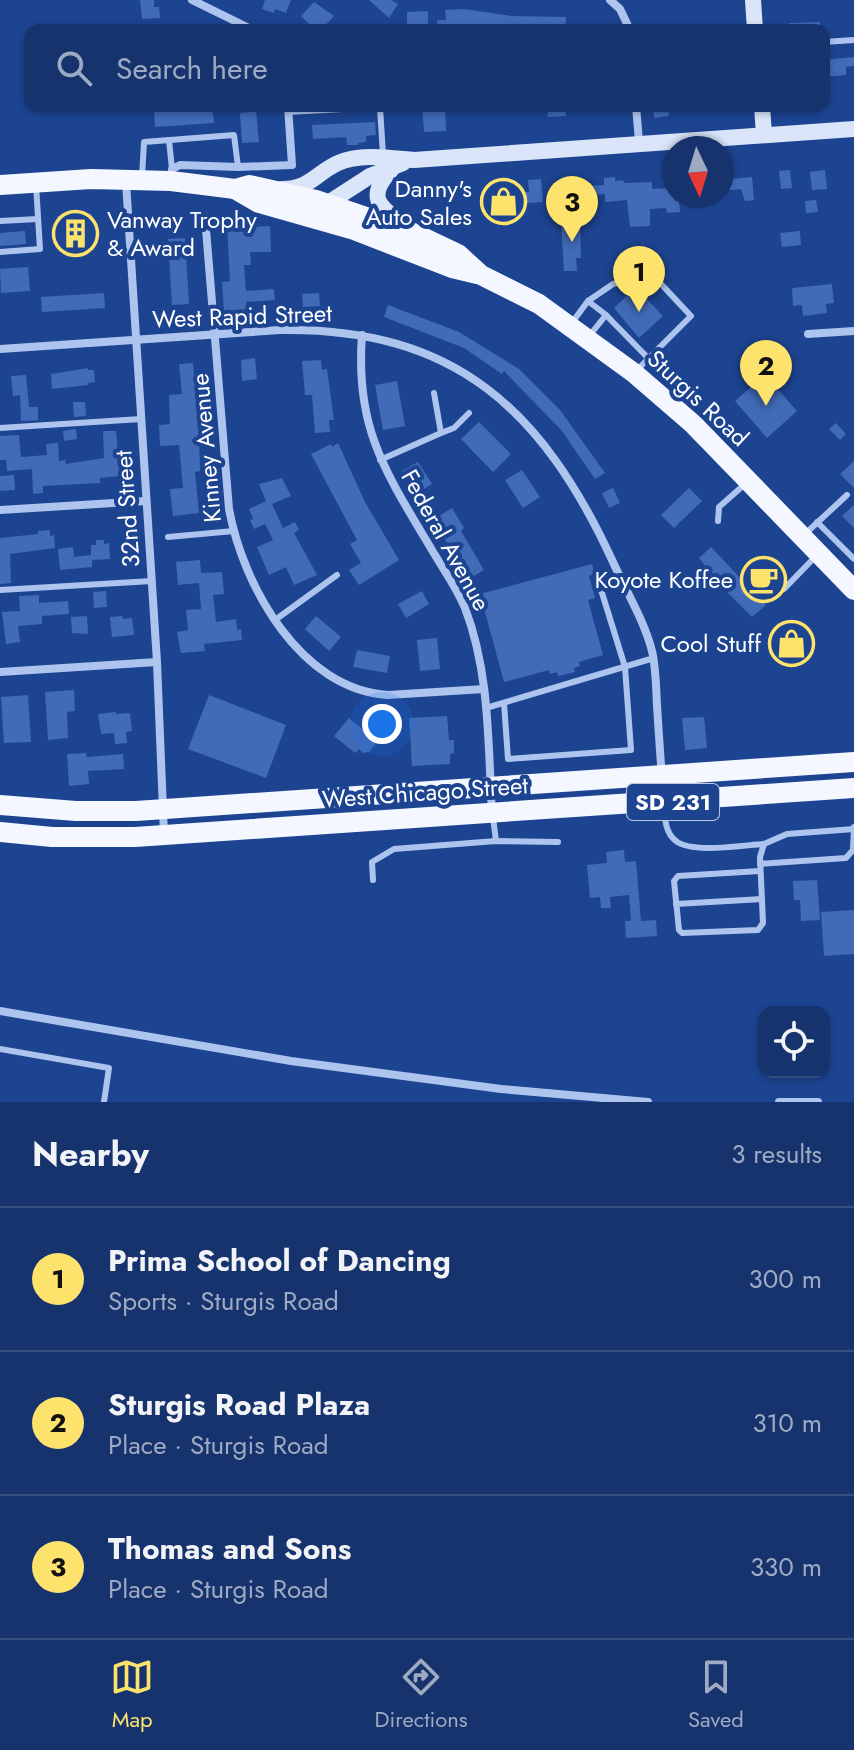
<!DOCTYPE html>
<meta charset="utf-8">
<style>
:root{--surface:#16336d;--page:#1f3b72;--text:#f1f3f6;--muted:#9eaac2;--line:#354e80;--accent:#fde26c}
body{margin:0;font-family:Jost,sans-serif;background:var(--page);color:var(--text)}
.controls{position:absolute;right:24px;bottom:24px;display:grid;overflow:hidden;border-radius:16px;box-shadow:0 2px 6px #0004}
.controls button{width:72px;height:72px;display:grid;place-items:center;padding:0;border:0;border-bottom:2px solid var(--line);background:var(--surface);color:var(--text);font:40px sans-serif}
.compass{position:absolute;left:662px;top:136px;width:72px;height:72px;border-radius:50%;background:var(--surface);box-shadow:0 2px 6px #0004;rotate:176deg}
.you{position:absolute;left:382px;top:724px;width:28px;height:28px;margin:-20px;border:6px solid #fff;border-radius:50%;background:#1a73e8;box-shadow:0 0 0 12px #1a73e833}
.badge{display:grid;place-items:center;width:52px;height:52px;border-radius:50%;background:var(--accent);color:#111;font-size:26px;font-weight:700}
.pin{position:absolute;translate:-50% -66px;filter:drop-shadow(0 2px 4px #0008)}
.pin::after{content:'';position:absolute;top:42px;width:28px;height:24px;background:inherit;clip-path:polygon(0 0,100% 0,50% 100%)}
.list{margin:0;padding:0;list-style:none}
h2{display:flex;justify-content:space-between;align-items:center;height:104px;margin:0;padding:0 32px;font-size:34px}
h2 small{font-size:26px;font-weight:400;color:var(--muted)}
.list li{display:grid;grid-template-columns:52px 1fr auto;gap:24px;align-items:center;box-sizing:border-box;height:144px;padding:0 32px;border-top:2px solid var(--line)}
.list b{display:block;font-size:30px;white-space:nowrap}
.list p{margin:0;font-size:26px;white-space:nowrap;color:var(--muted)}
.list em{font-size:26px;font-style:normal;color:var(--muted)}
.icon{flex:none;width:44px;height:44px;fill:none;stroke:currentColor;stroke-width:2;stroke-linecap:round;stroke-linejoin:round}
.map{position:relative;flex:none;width:854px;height:1102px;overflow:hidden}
.search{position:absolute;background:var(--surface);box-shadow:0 2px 6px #0004;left:24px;right:24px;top:24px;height:88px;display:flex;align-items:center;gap:20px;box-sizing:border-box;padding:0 28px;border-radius:16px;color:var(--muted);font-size:30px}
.sheet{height:536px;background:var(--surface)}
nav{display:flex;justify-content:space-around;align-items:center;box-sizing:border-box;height:112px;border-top:2px solid var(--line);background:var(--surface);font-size:22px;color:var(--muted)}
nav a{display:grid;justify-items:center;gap:4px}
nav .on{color:var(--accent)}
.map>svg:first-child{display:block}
</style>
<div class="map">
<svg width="854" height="1102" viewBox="0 0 854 1102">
<rect width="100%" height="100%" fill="#1d4491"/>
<g fill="#416ab7">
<polygon points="140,0 154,0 154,7 159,7 160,18 142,19"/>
<polygon points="265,0 291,0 286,13 275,9 274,13 262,9"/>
<polygon points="369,0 391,0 398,4 389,18"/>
<polygon points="314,2 334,16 321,30 315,30 301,16"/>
<polygon points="464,9 511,16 566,17 565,30 511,30 458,25 458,30 438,30 437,20 446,20 445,10"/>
<polygon points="428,11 428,24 407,25 407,12"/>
<polygon points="820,22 820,30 789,30 789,23"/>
<polygon points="854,57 854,66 846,67 846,75 824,77 824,60"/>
<polygon points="188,106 212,106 214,123 155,127 154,108"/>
<polygon points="422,106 445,106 446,131 424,132"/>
<polygon points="547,106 565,106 566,116 548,117"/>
<polygon points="653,106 668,106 669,116 654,118"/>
<polygon points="256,111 259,142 242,143 240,113"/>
<polygon points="375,122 376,135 366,136 366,142 358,143 358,145 347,145 346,137 313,139 312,125"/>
<polygon points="790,170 792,188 781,189 779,171"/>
<polygon points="825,170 827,189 812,190 810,172"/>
<polygon points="615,177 615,181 623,180 624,183 652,182 652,189 674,188 675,201 679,201 680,212 667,213 666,208 650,209 650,226 630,227 627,200 605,202 605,194 574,197 575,226 580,226 581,258 576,258 577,271 564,271 559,187 604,185 604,178"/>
<polygon points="752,177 754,200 745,201 741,189 722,191 722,180"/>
<polygon points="541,179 543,202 514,204 514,209 493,210 492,194 529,192 528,180"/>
<polygon points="816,200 818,212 806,213 805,201"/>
<polygon points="92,214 94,250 59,252 57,216"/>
<polygon points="248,223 248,227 270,226 271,252 250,252 251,265 244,265 246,291 274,289 275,300 246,302 247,310 224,311 222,282 230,281 227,225"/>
<polygon points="25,231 26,244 0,246 0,233"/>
<polygon points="800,231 801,245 782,247 780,233"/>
<polygon points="185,238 189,304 172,305 168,239"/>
<polygon points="28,267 30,291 1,293 0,269"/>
<polygon points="832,284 834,303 826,304 827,313 803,316 802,305 793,306 792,288"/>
<polygon points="632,291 641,301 645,297 663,316 639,338 614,308"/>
<polygon points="104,293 105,308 42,312 41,297"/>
<polygon points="319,293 320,306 303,307 302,294"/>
<polygon points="388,305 459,332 519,369 560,410 605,473 595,479 562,431 504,371 502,374 464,348 384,317"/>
<polygon points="255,358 257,379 242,381 241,360"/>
<polygon points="321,360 322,370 327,369 334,420 329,420 330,432 315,433 312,395 305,395 302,361"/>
<polygon points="193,363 199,439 200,471 195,472 199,513 173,516 170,489 183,488 179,445 160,446 159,425 170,424 169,395 182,394 179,364"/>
<polygon points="88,368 88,370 94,370 95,382 88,383 88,385 52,389 51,374"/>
<polygon points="26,375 29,407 38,407 38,420 21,421 20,395 13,396 11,376"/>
<polygon points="765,375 797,411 767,438 735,401"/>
<polygon points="397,381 405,426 383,430 375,385"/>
<polygon points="73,402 85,402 86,416 74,417"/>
<polygon points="479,422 511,454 493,472 461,439"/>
<polygon points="836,423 846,434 840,440 829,429"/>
<polygon points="76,429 77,439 64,441 63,431"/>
<polygon points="103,431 116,431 120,476 100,478 100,483 43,486 43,493 33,494 32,469 7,471 6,460 0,460 0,436 19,435 21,457 47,455 46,444 58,443 59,461 65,460 66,464 104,458"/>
<polygon points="338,443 365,502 399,560 359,585 349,570 361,563 350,544 357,540 311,454 331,444 332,447"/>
<polygon points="854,461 854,488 840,474"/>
<polygon points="418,462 432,484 416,494 402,471"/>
<polygon points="522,470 540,497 523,508 505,480"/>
<polygon points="14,475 15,490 0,491 0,476"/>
<polygon points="282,478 291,496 272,504 283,528 295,522 299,530 294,533 317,575 294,585 286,567 269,575 257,547 273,540 265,524 254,529 250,520 253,519 249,509 266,501 259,484"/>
<polygon points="613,488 620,503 609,508 602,493"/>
<polygon points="689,488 702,501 674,528 661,515"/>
<polygon points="854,505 854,528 842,516"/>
<polygon points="452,508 464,528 461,531 484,570 469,579 433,520"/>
<polygon points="50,530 50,536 54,535 55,548 10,554 11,583 0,584 0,538 38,534 38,531"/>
<polygon points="96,540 104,540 104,544 109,543 110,559 92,560 92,567 60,570 58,549 73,547 74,557 91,555 91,545 96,545"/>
<polygon points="711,547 766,605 752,617 722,587 699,558"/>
<polygon points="200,560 201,573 222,572 224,594 213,595 216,622 236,619 237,630 241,629 242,640 204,644 205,651 181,653 177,632 188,630 186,610 201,609 199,583 178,585 176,562"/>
<polygon points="592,564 595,574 589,576 595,598 588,600 603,655 579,662 580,666 574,668 575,672 558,676 557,672 550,674 549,670 504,682 480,594"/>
<polygon points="106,591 107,607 94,608 93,592"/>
<polygon points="422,591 429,604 406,618 398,604"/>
<polygon points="39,595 39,603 68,601 69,614 42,616 42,624 18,626 20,642 6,644 2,612 20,611 19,596"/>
<polygon points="87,616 88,634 72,633 71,617"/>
<polygon points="122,616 123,619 132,618 134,635 112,637 110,617"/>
<polygon points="316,616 341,637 329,651 305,629"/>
<polygon points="796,630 805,640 787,656 778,647"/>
<polygon points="437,638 440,669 420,671 417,640"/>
<polygon points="357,650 390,656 387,673 353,667"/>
<polygon points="74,690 75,711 67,712 68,738 48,740 45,692"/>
<polygon points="28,695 31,742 4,743 1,697"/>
<polygon points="209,695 286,725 266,778 188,749"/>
<polygon points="116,712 116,714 130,713 132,731 126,732 127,743 115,744 114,733 101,734 98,714"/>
<polygon points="447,716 449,740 454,740 454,753 450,754 450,764 412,766 409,718"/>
<polygon points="704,717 707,748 685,750 682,718"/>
<polygon points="349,718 373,738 375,745 369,752 363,753 359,749 355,753 334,736"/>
<polygon points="86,753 87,757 123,754 124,769 88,771 89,784 69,786 67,754"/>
<polygon points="624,850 625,862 636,861 641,921 656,920 657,936 626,938 625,921 631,921 629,895 610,897 611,908 601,908 600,897 590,898 587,865 607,863 606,852"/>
<polygon points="817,880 820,920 801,921 800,900 794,900 793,881"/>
<polygon points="854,910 854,954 824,956 821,912"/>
</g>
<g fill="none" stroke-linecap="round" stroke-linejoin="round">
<g stroke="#adc4ee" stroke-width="6">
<polyline points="824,42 854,40"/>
<polyline points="288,112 380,107 383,155"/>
<polyline points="169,140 172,169"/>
<polyline points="142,177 144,142 234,135 238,167"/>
<polyline points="0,221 38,219"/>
<polyline points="0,252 40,249 36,185"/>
<polyline points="588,301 606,315 590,335"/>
<polyline points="606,315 647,357"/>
<polyline points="571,324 588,301 613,284 633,279 661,284 691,316 637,370"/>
<polyline points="0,428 141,419"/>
<polyline points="441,433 454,428 469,413"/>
<polyline points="380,460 441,433 434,393"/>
<polyline points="718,521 719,507 745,484"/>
<polyline points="817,522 854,559"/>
<polyline points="805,534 847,495"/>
<polyline points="168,537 234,531"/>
<polyline points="784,589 815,557"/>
<polyline points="0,590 152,581"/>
<polyline points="275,620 337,575"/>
<polyline points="504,703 508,759 631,750 625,667 598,580"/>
<polyline points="486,708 654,658"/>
<path d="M664,806c1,12 1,27 12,35 16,13 68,4 88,3"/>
<polyline points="493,817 496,841"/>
<polyline points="760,864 846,858 853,850 854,827"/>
<polyline points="760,871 678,876 674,881 679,930 682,933 758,930 763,923 760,857 764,844 787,834 854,829"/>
<polyline points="373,880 372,862 394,849 496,841 558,842"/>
<polyline points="676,904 762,899"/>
<polyline points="0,1049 109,1068 104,1102"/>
</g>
<g stroke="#adc4ee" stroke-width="8">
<polyline points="192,0 253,30"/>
<polyline points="610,0 620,9 630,30"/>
<polyline points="636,106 639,142"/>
<polyline points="171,180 172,169 180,165 238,167 292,165 288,106"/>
<polyline points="126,182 157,662 164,835"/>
<path d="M205,217l24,292c14,77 72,181 159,186l96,-6"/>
<polyline points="808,334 854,331"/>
<path d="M362,335c-7,91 22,135 67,210 12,21 27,41 36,63 25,65 23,137 27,205"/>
<path d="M0,349l280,-19c175,-3 263,80 333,232 13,29 31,58 39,89 4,17 4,36 5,54 2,32 4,64 7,97"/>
<polyline points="0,510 146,501"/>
<polyline points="0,672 157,662"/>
<polyline points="0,1011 291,1061 501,1089 648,1102"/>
<polyline points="779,1102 818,1102"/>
</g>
<g stroke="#dae5fa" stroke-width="16">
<polyline points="753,0 755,30"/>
<polyline points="762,106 764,135"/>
<path d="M391,170c-26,28 -11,37 14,56"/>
<path d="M282,189c28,0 34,-16 56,-26 23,-10 52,-5 76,-3l440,-31"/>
<polyline points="322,207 370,176 403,163"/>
</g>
<g stroke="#f4f7ff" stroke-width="20">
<polyline points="0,185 91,179 171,181 235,189 249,185 316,200 416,234 458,254 481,275 539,304 634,373 693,424 854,590"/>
<polyline points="235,189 259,203 354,230 452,268 477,274"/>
<polyline points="0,805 76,811 136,811 854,762"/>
<polyline points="0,832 52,837 135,837 854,788"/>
</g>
</g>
<defs>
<symbol id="shop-ring" viewBox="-11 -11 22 22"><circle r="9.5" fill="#1d4491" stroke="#fde26c" stroke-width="1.5"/><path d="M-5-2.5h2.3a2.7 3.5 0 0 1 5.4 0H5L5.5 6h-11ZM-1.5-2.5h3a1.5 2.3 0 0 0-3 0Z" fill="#fde26c"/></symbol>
<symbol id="building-ring" viewBox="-11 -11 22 22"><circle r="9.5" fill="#1d4491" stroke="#fde26c" stroke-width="1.5"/><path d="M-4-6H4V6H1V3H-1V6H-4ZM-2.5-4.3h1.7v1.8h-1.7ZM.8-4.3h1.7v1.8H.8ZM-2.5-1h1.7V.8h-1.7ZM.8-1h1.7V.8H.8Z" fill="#fde26c"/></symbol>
<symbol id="cafe-ring" viewBox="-11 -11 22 22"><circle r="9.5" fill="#1d4491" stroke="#fde26c" stroke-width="1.5"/><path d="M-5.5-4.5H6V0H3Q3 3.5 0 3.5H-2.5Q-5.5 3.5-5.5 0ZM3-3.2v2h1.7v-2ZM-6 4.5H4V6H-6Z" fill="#fde26c"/></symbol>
</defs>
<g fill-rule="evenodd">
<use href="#shop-ring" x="478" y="176" width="51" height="51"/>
<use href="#building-ring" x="50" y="208" width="51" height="51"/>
<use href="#cafe-ring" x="738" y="554" width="51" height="51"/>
<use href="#shop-ring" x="766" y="618" width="51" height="51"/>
</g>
<g text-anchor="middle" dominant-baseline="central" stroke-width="8" stroke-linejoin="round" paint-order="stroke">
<rect fill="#1d4491" stroke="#bbc7de" stroke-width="2" x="627" y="784" width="92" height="36" rx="6"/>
<g font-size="22" font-weight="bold" fill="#fff">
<text x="673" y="802">SD 231</text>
</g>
<g font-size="24" fill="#fff" stroke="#1d4491" text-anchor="end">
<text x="472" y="188">Danny's<tspan x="472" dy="28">Auto Sales</tspan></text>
<text x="107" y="219" text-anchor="start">Vanway Trophy<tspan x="107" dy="28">&amp; Award</tspan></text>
<text x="733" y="579">Koyote Koffee</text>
<text x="761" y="643">Cool Stuff</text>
</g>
<g font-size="24" fill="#fff" stroke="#1d4491">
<text transform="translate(242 316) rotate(-2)">West Rapid Street</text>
<text transform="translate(698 398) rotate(43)">Sturgis Road</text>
<text transform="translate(206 448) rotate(-95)">Kinney Avenue</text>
<text transform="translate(127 509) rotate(-94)">32nd Street</text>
<text transform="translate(446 540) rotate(61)">Federal Avenue</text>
<text transform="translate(425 792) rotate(-4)">West Chicago Street</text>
</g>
</g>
</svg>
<div class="controls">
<button><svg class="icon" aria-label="locate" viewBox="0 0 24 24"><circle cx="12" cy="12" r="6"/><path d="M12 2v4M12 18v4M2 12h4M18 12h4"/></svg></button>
</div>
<svg class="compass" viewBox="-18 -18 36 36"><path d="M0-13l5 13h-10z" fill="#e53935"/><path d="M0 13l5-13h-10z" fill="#9eaac2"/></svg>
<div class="you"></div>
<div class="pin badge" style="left:639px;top:312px">1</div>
<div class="pin badge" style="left:766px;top:406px">2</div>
<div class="pin badge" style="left:572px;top:242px">3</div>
<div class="search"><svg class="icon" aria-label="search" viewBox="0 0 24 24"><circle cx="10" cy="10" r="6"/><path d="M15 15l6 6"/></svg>Search here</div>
</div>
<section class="sheet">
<h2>Nearby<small>3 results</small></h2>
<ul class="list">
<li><span class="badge">1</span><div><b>Prima School of Dancing</b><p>Sports · Sturgis Road</p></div><em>300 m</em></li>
<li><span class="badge">2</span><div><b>Sturgis Road Plaza</b><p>Place · Sturgis Road</p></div><em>310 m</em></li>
<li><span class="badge">3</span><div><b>Thomas and Sons</b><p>Place · Sturgis Road</p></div><em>330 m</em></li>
</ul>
</section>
<nav>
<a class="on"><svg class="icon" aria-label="map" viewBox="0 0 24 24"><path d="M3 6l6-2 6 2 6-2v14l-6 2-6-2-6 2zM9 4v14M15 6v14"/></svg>Map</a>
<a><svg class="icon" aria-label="directions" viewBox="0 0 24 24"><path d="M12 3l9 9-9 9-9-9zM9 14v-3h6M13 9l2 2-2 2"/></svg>Directions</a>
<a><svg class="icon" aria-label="saved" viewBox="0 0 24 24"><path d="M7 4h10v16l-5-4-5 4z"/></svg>Saved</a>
</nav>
